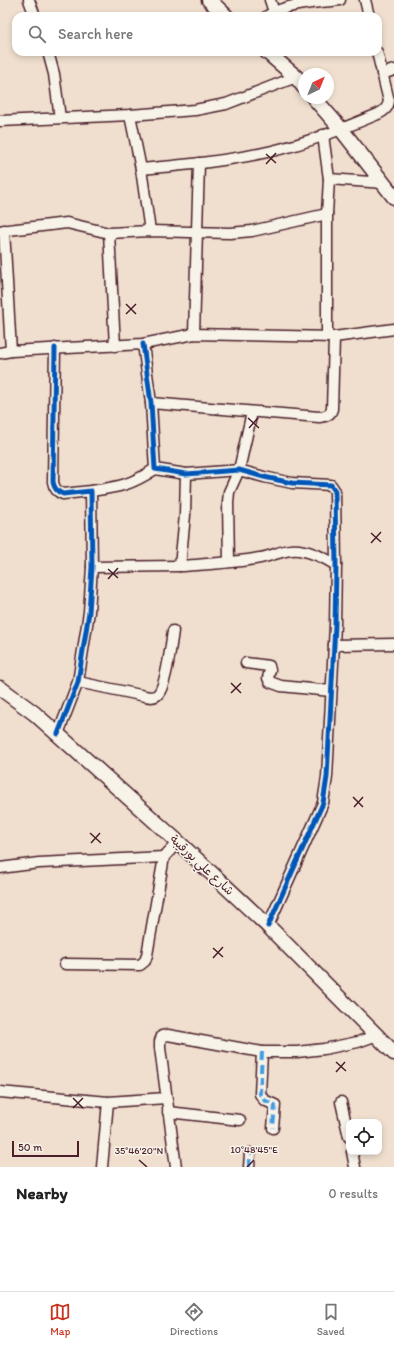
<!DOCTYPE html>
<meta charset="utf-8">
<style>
:root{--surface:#fff;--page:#f6f6f6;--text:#222;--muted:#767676;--line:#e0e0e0;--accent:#c8321e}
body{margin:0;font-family:Itim,"Playpen Sans Arabic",sans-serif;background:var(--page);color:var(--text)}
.controls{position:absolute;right:12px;bottom:12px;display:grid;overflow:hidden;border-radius:8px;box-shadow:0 2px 6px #0003}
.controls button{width:36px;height:36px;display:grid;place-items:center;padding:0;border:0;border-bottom:1px solid var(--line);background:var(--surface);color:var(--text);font:20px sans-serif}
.compass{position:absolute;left:298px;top:68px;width:36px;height:36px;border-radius:50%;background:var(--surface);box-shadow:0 2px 6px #0003;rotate:43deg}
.scale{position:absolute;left:12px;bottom:10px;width:67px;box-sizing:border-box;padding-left:4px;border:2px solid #4a1f2b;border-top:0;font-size:11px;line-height:14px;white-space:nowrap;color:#4a1f2b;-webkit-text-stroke:3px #f7f3e8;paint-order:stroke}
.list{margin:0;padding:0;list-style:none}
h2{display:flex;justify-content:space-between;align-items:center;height:52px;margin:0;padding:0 16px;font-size:17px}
h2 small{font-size:13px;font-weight:400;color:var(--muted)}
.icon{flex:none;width:22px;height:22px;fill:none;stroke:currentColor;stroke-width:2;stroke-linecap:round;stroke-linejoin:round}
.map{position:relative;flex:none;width:394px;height:1167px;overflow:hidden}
.search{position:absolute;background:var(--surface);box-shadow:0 2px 6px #0003;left:12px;right:12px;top:12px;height:44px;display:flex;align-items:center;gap:10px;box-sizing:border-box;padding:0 14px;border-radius:12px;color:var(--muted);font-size:15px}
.sheet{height:124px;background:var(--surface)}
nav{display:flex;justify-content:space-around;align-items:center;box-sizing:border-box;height:56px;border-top:1px solid var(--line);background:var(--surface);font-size:11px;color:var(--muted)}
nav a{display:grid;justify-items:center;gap:2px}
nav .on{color:var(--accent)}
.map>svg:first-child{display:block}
</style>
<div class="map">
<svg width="394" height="1167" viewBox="0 0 394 1167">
<rect width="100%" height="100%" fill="#f0dfce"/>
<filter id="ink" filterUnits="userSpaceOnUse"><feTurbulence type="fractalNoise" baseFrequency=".025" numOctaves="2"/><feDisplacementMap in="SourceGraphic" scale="8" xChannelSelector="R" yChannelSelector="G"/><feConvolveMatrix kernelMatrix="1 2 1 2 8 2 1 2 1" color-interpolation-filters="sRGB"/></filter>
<g filter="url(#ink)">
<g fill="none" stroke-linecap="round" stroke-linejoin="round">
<defs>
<g id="street">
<polyline points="29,0 35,16"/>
<polyline points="270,0 274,12"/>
<polyline points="365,0 369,16"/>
<path d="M267,16c21,-13 50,-13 73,-16"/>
<polyline points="48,52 54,74 60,118"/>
<polyline points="382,74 394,70"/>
<polyline points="130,115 141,169 150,231"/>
<polyline points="0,121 130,115 195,110 226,104 296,77"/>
<polyline points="323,135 329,179 327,214 327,337"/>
<path d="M141,169c44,-4 88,-8 131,-18 36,-8 72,-23 106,-37 6,-3 10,-6 11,-13l-12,-49"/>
<polyline points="329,179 384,183"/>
<polyline points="4,230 11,351"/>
<polyline points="0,231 67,223 109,233 150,231 230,233 252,231 327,214"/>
<polyline points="109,233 115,346"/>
<polyline points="194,334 199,163"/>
<polyline points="143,344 151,403 155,469 186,474 239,470 264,477 292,483 331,485 335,491 336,565 335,625 327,777 323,803 268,926"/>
<path d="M55,348l-2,134c1,6 4,10 10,12l28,-3 1,76 -3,45 -11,70 -20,52"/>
<polyline points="0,353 11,351 143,344 194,334 334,337 394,329"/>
<path d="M151,403l168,14c6,-1 11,-1 13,-8l2,-72"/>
<path d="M186,474l-1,41 -5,51c27,-2 54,-3 80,-8 14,-2 25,-10 39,-8 14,2 26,8 37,15"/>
<path d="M91,491c28,-4 40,-6 64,-22"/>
<polyline points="229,562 228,502 229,492 239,470 252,412"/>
<polyline points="92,567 180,566"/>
<polyline points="334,645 394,644"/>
<polyline points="246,663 269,666 270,670 268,678 270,682 281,686 331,691"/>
<path d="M78,682l67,14c4,1 8,2 12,-1 9,-7 14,-51 16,-64"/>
<polyline points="0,868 39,863 164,857"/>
<polyline points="65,964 140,965 145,961 147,955 164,857 178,842"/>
<polyline points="262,1052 260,1094 264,1100 275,1105 273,1128"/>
<polyline points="0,1092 108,1102 166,1098"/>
<polyline points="341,1102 349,1137"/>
<polyline points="168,1112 240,1120"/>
<polyline points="352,1152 355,1167"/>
<polyline points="102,1167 108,1102"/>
<polyline points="176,1167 160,1048 160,1041 162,1036 168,1035 262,1052 297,1052 324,1049 358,1042 377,1035"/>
<polyline points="249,1167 250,1153"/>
</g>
<g id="secondary">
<polyline points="209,0 226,16"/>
<polyline points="267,52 296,77 304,87"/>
<polyline points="314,98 341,129 394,197"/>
<polyline points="0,688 34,713 178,842 268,926 394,1053"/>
</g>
</defs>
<use href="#street" stroke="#4a1f2b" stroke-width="13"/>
<use href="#secondary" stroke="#4a1f2b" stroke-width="17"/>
<use href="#street" stroke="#f7f3e8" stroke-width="10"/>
<use href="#secondary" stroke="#f7f3e8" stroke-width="14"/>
<g stroke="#409be1" stroke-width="4" stroke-dasharray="8 4" stroke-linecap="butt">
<polyline points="262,1052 260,1094 264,1100 275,1105 273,1128"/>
<polyline points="249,1167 250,1153"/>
</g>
<defs>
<g id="cycleway">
<polyline points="143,344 151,403 155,469 186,474 239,470 264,477 292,483 331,485 335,491 336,565 335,625 327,777 323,803 268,926"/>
<path d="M55,348l-2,134c1,6 4,10 10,12l28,-3 1,76 -3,45 -11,70 -20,52"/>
</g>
</defs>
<use href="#cycleway" stroke="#f7f3e8" stroke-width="8"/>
<use href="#cycleway" stroke="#0057b8" stroke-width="5"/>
</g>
</g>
<path fill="none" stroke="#4a1f2b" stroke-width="1.5" d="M266,154l10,9M266,164l10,-11M126,304l10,10M126,314l10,-10M248,418l11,10M249,428l9,-10M371,533l10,9M371,543l10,-11M108,569l10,9M108,579l10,-11M231,683l10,10M231,693l10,-10M353,797l10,10M354,807l9,-10M90,833l11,10M91,843l9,-10M213,948l10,9M213,958l10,-11M336,1062l10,9M336,1072l9,-10M73,1098l10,10M73,1108l10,-10M139,1160l8,7M247,1167l7,-7"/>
<g text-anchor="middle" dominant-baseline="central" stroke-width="3" stroke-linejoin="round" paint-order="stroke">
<g font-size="12" fill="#4a1f2b" stroke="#f7f3e8">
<text transform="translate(202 865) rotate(43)">شارع علي بورقيبة</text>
</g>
</g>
<g font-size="10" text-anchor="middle" fill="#4a1f2b" stroke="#f7f3e8" stroke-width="3" stroke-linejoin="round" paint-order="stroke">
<text x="254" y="1153">10°48'45"E</text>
<text x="139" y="1154">35°46'20"N</text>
</g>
</svg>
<div class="controls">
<button><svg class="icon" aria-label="locate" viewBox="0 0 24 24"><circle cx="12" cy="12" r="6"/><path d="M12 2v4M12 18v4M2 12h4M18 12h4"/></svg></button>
</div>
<svg class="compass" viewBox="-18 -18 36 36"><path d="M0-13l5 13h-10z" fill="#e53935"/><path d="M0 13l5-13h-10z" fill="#767676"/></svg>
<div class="scale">50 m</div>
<div class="search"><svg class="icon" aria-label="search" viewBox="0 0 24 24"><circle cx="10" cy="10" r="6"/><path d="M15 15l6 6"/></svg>Search here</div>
</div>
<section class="sheet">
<h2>Nearby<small>0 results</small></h2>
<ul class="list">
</ul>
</section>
<nav>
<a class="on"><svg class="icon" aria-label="map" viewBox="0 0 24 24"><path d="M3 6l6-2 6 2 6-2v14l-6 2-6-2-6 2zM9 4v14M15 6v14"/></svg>Map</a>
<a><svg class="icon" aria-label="directions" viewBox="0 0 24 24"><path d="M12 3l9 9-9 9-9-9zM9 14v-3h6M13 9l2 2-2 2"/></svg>Directions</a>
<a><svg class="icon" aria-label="saved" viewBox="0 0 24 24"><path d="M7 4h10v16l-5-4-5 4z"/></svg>Saved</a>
</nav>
